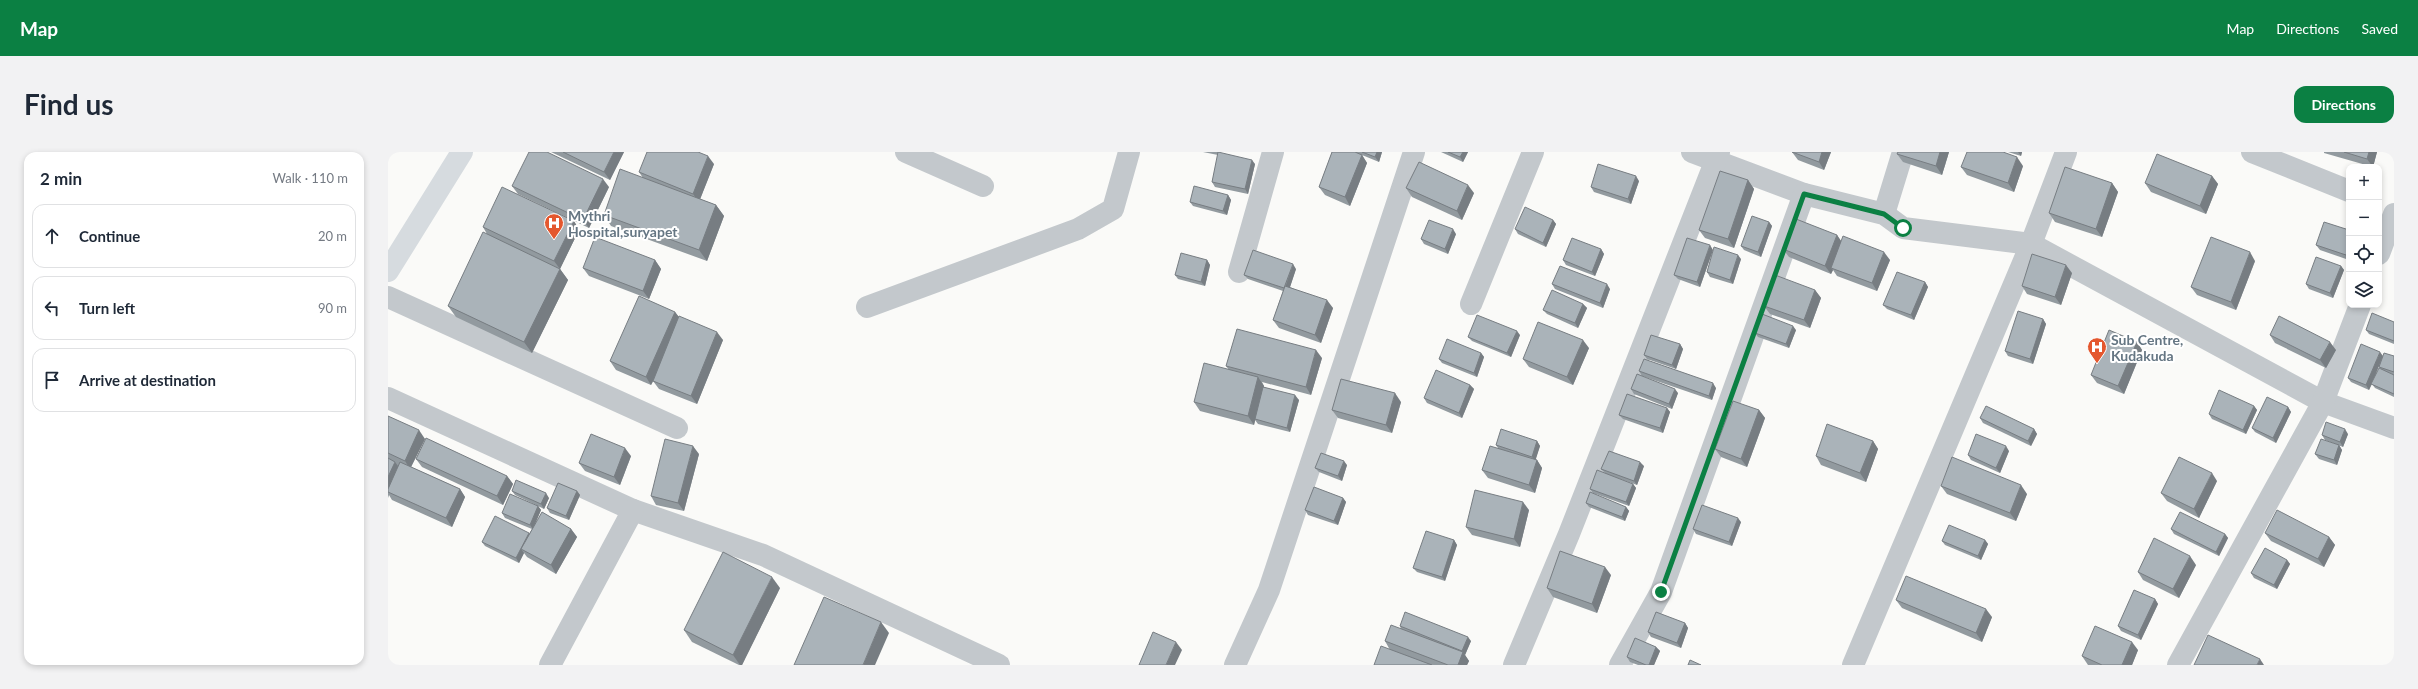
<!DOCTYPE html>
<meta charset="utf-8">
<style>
:root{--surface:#fff;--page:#f2f2f3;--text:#1f2937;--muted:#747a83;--line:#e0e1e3;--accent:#0b8043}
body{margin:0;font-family:Lato,sans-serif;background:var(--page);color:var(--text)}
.controls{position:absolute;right:12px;top:12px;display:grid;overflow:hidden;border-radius:8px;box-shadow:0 2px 6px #0003}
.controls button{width:36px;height:36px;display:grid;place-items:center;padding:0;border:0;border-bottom:1px solid var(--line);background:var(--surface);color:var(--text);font:20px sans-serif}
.stop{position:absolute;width:12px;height:12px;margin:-9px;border:3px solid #0b8043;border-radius:50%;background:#fff}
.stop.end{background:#0b8043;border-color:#fff;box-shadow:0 1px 4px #0008}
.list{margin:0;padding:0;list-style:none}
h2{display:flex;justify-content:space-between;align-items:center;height:52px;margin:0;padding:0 16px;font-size:17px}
h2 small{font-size:13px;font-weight:400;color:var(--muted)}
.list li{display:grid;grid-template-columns:26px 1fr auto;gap:12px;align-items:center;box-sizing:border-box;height:64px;margin:0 8px 8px;padding:0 8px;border:1px solid var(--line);border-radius:12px}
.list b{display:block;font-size:15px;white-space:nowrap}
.list em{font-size:13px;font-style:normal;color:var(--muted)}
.icon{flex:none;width:22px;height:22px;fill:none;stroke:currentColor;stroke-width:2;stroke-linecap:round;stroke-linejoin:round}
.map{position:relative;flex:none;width:2006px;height:513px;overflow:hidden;border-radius:12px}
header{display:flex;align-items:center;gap:24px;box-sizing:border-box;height:56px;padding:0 20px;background:var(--accent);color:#fff}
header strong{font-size:19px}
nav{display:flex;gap:22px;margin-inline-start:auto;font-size:14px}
.intro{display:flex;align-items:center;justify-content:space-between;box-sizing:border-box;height:96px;padding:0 24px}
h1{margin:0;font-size:28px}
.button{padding:10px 18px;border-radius:12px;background:var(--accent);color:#fff;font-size:14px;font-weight:700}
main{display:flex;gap:24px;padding:0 24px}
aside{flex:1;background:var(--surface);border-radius:12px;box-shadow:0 2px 6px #0003}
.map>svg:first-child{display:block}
</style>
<header>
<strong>Map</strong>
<nav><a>Map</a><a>Directions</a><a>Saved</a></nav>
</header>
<div class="intro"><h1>Find us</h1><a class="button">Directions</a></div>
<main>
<aside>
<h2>2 min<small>Walk · 110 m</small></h2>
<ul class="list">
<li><svg class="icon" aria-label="ahead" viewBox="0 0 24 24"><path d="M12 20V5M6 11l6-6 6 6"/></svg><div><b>Continue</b></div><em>20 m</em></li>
<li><svg class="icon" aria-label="left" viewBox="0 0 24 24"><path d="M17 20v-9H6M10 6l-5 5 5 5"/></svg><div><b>Turn left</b></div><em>90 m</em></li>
<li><svg class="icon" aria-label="arrive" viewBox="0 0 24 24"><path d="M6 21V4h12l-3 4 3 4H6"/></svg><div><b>Arrive at destination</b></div></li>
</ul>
</aside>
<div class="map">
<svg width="2006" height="513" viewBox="0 0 2006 513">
<rect width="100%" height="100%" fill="#fafaf8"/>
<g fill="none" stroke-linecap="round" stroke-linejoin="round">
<g stroke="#c3c8cc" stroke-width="22">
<polyline points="518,0 595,34"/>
<polyline points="1304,0 1416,42 1496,62 1515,76 1643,92 1935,250 2006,276"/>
<polyline points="1864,0 1961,39"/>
<polyline points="1496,62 1515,0"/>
<polyline points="1991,102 2006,62"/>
<polyline points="851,120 885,0"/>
<polyline points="0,145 289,276"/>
<polyline points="1083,152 1145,0"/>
<polyline points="479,155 690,77 725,57 741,0"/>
<polyline points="0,246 245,358 375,403 611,513"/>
<polyline points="162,513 245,358"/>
<polyline points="847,513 881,438 1026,0"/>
<polyline points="1126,513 1181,382 1331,0"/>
<polyline points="1232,513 1273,440 1416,42"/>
<polyline points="1465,513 1643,92 1678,0"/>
<polyline points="1790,513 1935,250 1972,153"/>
</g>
<polyline stroke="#d6dbdf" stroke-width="22" points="0,119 74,0"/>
</g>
<g fill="#929a9f" fill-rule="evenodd">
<polygon points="163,0 236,0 222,28"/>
<polygon points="815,0 831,0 831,1 867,12 860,42 827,35 824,30 830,3"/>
<polygon points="944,0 994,0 991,10 974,3 979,11 962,54 937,43 931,35"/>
<polygon points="1053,0 1080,0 1075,10"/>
<polygon points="1404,0 1443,0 1436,18 1410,8"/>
<polygon points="1510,0 1561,0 1554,23 1515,10 1509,2"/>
<polygon points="1620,0 1634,0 1633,4"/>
<polygon points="1936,0 1989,0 1985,15 1936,1"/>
<polygon points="326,12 312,47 328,53 336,64 319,109 223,74 216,63 255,26 251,20"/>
<polygon points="1635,14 1626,40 1579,23 1573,15"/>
<polygon points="1824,24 1830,32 1818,62 1763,40 1757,31"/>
<polygon points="1360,28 1366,37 1346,96 1317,86 1311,78"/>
<polygon points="1251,29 1243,52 1206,40 1203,35"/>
<polygon points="1724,31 1730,40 1714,85 1667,70 1661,61"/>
<polygon points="124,34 221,35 201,76 130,42"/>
<polygon points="1018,36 1086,41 1074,68 1024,45"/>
<polygon points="840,43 843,48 839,63 805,54 802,50"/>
<polygon points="1165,68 1168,72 1158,95 1130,82 1127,77"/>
<polygon points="186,69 191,78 172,117 180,128 144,201 68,165 60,154 99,82 95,75"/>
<polygon points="1381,70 1384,74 1373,105 1356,98 1353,94"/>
<polygon points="1961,78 1961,108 1932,98 1928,93"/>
<polygon points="1068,82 1060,102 1036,92 1033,87"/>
<polygon points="1449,83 1453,89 1502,108 1489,139 1449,124 1445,118 1443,122 1401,105 1395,97"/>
<polygon points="1213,97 1216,102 1207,124 1178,113 1175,108"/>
<polygon points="1325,98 1312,135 1290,127 1286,123"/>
<polygon points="1353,107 1345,132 1322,125 1319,120"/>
<polygon points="267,108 273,117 261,147 201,124 195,116"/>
<polygon points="819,108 822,113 817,134 790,127 787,123"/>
<polygon points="1867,109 1848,158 1809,143 1803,135"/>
<polygon points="1953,114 1956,118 1945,146 1921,137 1918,132"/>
<polygon points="908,117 902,135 945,156 933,191 891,176 885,168 895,139 860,127 856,123"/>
<polygon points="1684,121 1673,153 1639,142 1634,134"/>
<polygon points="1537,130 1540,135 1526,168 1499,157 1495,153"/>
<polygon points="1164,132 1222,137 1215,156 1167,137"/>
<polygon points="1427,138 1433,146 1422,176 1382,162 1376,154"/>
<polygon points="1195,152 1199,156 1190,176 1159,162 1155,158"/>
<polygon points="287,160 291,165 335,188 309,252 271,237 265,229 266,228 263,233 228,218 222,209"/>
<polygon points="1655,167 1658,172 1645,212 1620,204 1617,199"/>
<polygon points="2006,170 2006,192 1981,182 1978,178"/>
<polygon points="1408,178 1401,196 1370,185 1367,181"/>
<polygon points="1132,183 1123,205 1084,189 1080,185"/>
<polygon points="1882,183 1948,198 1938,216 1887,191"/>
<polygon points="1749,190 1754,198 1736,242 1709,231 1703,223"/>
<polygon points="1292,192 1295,197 1288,217 1259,207 1256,203"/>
<polygon points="1201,196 1185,233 1141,215 1135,207"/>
<polygon points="1093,201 1096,205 1089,225 1054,211 1051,207"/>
<path d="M1995,204h11v41l-19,-9 -3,-4 -3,6 -18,-8 -3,-4zM1992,212l-1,3 2,2 -5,4z"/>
<polygon points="934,206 923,243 874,230 876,234 876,235 911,248 902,280 870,272 867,268 866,273 812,259 806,250 841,218 838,214"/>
<polygon points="1251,219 1328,236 1324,248 1254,224"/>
<polygon points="1082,233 1086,237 1074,266 1039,251 1036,246"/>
<polygon points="1243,237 1290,241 1284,257 1246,242"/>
<polygon points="1013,250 1004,281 950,266 944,258"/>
<polygon points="1866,254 1869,258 1858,282 1824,267 1821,262"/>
<polygon points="1900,255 1903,260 1888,291 1867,280 1864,276"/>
<polygon points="1279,256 1282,260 1275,281 1235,267 1231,263"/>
<polygon points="1371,258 1377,266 1359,315 1333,305 1327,297"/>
<polygon points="0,264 37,287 23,315 72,337 77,345 64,375 4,348 1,343 0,346"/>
<polygon points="1592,266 1646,277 1649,282 1643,294 1595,271"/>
<polygon points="1960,282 1955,295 1937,288 1934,283"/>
<polygon points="1149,289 1152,294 1147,308 1149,308 1154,316 1147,341 1100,326 1094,318 1110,296 1108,293"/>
<polygon points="1485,289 1490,297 1478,330 1433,313 1428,304"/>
<polygon points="1951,293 1954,298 1949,313 1931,307 1927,302"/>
<polygon points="1621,299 1612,321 1583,308 1580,303"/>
<polygon points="311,302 296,359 268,353 263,344"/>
<polygon points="243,304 232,333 197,319 191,311"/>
<polygon points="28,307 119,324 125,332 115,353 34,315"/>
<polygon points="959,313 954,329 931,320 927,316"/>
<polygon points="1256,314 1249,333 1221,323 1245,332 1248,336 1241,354 1205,341 1202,337 1217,321 1213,317"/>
<polygon points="1829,329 1811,366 1779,349 1773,341"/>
<polygon points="1553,334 1639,342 1628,369 1559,342"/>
<polygon points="124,339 161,346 156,357 150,354 153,358 147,372 183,377 189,385 168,422 139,405 136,401 131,411 97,394 94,390 141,382 144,377 117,366 114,361 148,353 127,343"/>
<polygon points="189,339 192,343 181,368 162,361 159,356"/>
<polygon points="955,346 958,350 950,373 920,363 917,358"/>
<polygon points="1198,351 1238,355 1241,359 1237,369 1201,355"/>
<polygon points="1141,358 1132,395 1084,383 1078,375"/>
<polygon points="1353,370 1344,394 1308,382 1305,377"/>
<polygon points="1783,377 1837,382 1840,386 1831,404 1786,382"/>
<polygon points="1877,381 1941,385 1947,393 1936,415 1883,389"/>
<polygon points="1066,388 1069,393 1057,429 1029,420 1025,416"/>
<polygon points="1597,388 1600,392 1593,408 1557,393 1554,389"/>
<polygon points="1899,408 1902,412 1889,437 1866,426 1863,421"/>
<polygon points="1808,413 1791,446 1755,428 1750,420"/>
<polygon points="1223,423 1209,461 1165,445 1159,436"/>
<polygon points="392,436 354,513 351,513 304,490 296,478"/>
<polygon points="1767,447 1770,452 1753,488 1733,479 1730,474"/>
<polygon points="1508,448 1604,465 1594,490 1514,456"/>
<polygon points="1297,471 1300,476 1293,496 1263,485 1260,480"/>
<polygon points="1012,474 1083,489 1077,503 1081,509 1079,513 986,513 1002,498 997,489 1013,477"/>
<polygon points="1268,495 1272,499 1266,513 1250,513 1242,510 1239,505"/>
<polygon points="1750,498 1744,513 1700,513 1694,504"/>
</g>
<g fill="#777d82">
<polygon points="226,0 236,0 222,28 216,20"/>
<polygon points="989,0 994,0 991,10 987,5"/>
<polygon points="1075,0 1080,0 1075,10 1072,5"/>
<polygon points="1434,0 1443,0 1436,18 1431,10"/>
<polygon points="1552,0 1561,0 1554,23 1548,14"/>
<polygon points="1630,0 1634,0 1633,4"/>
<polygon points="1981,0 1989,0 1985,15 1979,7"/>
<polygon points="974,3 979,11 962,54 957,45"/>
<polygon points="320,4 326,12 311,50 305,42"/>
<polygon points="1629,5 1635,14 1626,40 1620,31"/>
<polygon points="864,8 867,12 860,42 857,37"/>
<polygon points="1248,24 1251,29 1243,52 1240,47"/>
<polygon points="1824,24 1830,32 1818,62 1812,54"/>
<polygon points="215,27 221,35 201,76 195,68"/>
<polygon points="1360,28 1366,37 1346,96 1340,87"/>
<polygon points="1724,31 1730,40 1714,85 1708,77"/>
<polygon points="1080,33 1086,41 1074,68 1069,59"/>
<polygon points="840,43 843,48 839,63 835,59"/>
<polygon points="328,53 336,64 319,109 311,98"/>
<polygon points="1165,68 1168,72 1158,95 1155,91"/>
<polygon points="186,69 191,78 172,117 180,128 144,201 136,190 172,117 166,109"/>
<polygon points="1381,70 1384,74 1373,105 1370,100"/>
<polygon points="1065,77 1068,82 1060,102 1057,97"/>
<polygon points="1449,83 1455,92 1443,116 1445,118 1443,122 1437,114"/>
<polygon points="1322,93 1325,98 1312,135 1309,130"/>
<polygon points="1213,97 1216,102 1207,124 1204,120"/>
<polygon points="1496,100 1502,108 1489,139 1484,131"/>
<polygon points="1862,100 1867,109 1848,158 1843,150"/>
<polygon points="1350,103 1353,107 1345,132 1342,128"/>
<polygon points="267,108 273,117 261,147 255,139"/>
<polygon points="819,108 822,113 817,134 813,130"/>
<polygon points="905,112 908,117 900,141 897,136"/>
<polygon points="1678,113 1684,121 1673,153 1667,145"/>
<polygon points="1953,114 1956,118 1945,146 1942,141"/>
<polygon points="1537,130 1540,135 1526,168 1523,163"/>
<polygon points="1219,132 1222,137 1215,156 1212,151"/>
<polygon points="1427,138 1433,146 1422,176 1416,168"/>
<polygon points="939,148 945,156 933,191 927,183"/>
<polygon points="1195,152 1199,156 1190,176 1187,171"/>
<polygon points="287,160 293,168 263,233 258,225"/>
<polygon points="1655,167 1658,172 1645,212 1642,207"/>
<polygon points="1405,174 1408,178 1401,196 1398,192"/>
<polygon points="1129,179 1132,183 1123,205 1119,201"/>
<polygon points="329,180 335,188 309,252 303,244"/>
<polygon points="1195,188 1201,196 1185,233 1179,225"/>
<polygon points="1749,190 1754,198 1736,242 1730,234"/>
<polygon points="1942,190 1948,198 1938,216 1932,208"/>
<polygon points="1292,192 1295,197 1288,217 1284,213"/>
<polygon points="928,198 934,206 923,243 918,235"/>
<polygon points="1992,200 1995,204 1981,238 1978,233"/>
<polygon points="1093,201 1096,205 1089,225 1086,221"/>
<polygon points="870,225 876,234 866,273 860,264"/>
<polygon points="1325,231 1328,236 1324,248 1321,244"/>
<polygon points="1082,233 1086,237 1074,266 1071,261"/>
<polygon points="1287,237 1290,241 1284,257 1281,252"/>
<polygon points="1007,241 1013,250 1004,281 998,273"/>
<polygon points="907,243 911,248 902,280 899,276"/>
<polygon points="1866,254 1869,258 1858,282 1855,278"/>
<polygon points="1900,255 1903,260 1888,291 1885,286"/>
<polygon points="1279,256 1282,260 1275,281 1272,276"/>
<polygon points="1371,258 1377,266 1359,315 1353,307"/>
<polygon points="1646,277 1649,282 1643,294 1640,289"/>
<polygon points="1957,277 1960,282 1955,295 1952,290"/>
<polygon points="31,278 37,287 22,317 17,309"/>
<polygon points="1149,289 1152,294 1147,310 1144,305"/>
<polygon points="1485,289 1490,297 1478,330 1472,321"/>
<polygon points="1951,293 1954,298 1949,313 1946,308"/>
<polygon points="305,294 311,302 296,359 290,351"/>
<polygon points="1618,294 1621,299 1612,321 1608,316"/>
<polygon points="237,296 243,304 232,333 226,325"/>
<polygon points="1149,308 1154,316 1147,341 1141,333"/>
<polygon points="956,309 959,313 954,329 950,324"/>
<polygon points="7,310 13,318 0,340 0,325"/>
<polygon points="1252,310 1256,314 1249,333 1246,329"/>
<polygon points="1824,321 1829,329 1811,366 1806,357"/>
<polygon points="119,324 125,332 115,353 109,344"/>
<polygon points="1245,332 1248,336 1241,354 1238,350"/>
<polygon points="1633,333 1639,342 1628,369 1622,361"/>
<polygon points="72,337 77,345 64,375 58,366"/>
<polygon points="189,339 192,343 181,368 178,364"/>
<polygon points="158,341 161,346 156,357 153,352"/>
<polygon points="955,346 958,350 950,373 946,369"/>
<polygon points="1135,350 1141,358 1132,395 1126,387"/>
<polygon points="150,354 153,358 145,377 142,373"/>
<polygon points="1238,355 1241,359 1237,369 1234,365"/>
<polygon points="1350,366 1353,370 1344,394 1341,390"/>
<polygon points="183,377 189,385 168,422 163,413"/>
<polygon points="141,381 144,385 133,397 136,401 131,411 128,406"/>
<polygon points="1837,382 1840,386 1831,404 1828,400"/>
<polygon points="1941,385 1947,393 1936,415 1930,407"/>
<polygon points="1066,388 1069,393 1057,429 1054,425"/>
<polygon points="1597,388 1600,392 1593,408 1590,404"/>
<polygon points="1802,404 1808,413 1791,446 1785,437"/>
<polygon points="1899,408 1902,412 1889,437 1886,433"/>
<polygon points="1217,415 1223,423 1209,461 1204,452"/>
<polygon points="384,425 392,436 354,513 352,513 345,503"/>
<polygon points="1767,447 1770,452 1753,488 1750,483"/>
<polygon points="1598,457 1604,465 1594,490 1588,481"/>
<polygon points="493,470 501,481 487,513 475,513"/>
<polygon points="1297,471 1300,476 1293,496 1289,491"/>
<polygon points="1080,485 1083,489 1077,503 1074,499"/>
<polygon points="788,490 794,498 787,513 778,513"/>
<polygon points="1744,490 1750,498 1744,513 1734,513"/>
<polygon points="1268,495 1272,499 1266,513 1261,513"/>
<polygon points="1075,500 1081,509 1079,513 1070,513"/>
<polygon points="1872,507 1876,513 1869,513"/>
</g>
<g fill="#aab3b9" stroke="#777d82">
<polygon points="141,0 159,0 215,27 195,68 124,34"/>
<polygon points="175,0 226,0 216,20"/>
<polygon points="259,0 310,0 320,4 305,42 251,20"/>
<polygon points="830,0 864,8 857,37 824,30"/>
<polygon points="944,0 967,0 974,3 957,45 931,35"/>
<polygon points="974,0 989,0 987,5"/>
<polygon points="1060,0 1075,0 1072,5"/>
<polygon points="1404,0 1434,0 1431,10"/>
<polygon points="1510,0 1552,0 1548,14 1509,2"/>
<polygon points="1579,0 1615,0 1629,5 1620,31 1573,15"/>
<polygon points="1956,0 1981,0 1979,7"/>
<polygon points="1769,2 1824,24 1812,54 1757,31"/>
<polygon points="1031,10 1080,33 1069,59 1018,36"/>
<polygon points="1210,12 1248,24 1240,47 1203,35"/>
<polygon points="1677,15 1724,31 1708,77 1661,61"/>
<polygon points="232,17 328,53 311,98 216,63"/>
<polygon points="1332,19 1360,28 1340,87 1311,78"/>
<polygon points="806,34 840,43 835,59 802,50"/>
<polygon points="114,35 186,69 166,109 95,75"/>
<polygon points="1137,55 1165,68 1155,91 1127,77"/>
<polygon points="1364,64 1381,70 1370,100 1353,94"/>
<polygon points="1408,67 1449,83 1437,114 1395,97"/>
<polygon points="1041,68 1065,77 1057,97 1033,87"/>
<polygon points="1936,70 1961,78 1961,104 1928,93"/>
<polygon points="95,80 172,117 136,190 60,154"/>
<polygon points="1455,84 1496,100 1484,131 1443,116"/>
<polygon points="207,85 267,108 255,139 195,116"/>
<polygon points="1823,85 1862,100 1843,150 1803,135"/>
<polygon points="1184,86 1213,97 1204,120 1175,108"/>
<polygon points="1299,86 1322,93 1309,130 1286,123"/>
<polygon points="1326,95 1350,103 1342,128 1319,120"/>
<polygon points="865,98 905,112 896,136 856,123"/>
<polygon points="793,101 819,108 813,130 787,123"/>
<polygon points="1644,102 1678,113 1667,145 1634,134"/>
<polygon points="1928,105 1953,114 1942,141 1918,132"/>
<polygon points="1172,114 1219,132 1212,151 1164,132"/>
<polygon points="1509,120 1537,130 1523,163 1495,153"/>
<polygon points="1387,123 1427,138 1416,168 1376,154"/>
<polygon points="897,134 939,148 927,183 885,168"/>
<polygon points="1164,138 1195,152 1187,171 1155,158"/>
<polygon points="251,144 287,160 258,225 222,209"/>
<polygon points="1630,159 1655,167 1642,207 1617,199"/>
<polygon points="1984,161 2006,170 2006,189 1978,178"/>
<polygon points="1374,162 1405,174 1398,192 1367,181"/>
<polygon points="1089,163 1129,179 1119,201 1080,185"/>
<polygon points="291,164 329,180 303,244 265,229"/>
<polygon points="1891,164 1942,190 1932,208 1882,183"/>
<polygon points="1150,170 1195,188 1179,225 1135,207"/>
<polygon points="849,177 928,198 918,235 838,214"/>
<polygon points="1721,178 1749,190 1730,234 1703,223"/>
<polygon points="1263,183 1292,192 1284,213 1256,203"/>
<polygon points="1059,187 1093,201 1086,221 1051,207"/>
<polygon points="1973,192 1992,200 1978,233 1960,226"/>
<polygon points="1996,201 2006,204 2006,220 1991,215"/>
<polygon points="1256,207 1325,231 1321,244 1251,219"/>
<polygon points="816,211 870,225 860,264 806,250"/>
<polygon points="1991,216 2006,223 2006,242 1983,232"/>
<polygon points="1048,218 1082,233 1071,261 1036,246"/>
<polygon points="1249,222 1287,237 1281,252 1243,237"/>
<polygon points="953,227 1007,241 998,273 944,258"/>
<polygon points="875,235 907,243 899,276 867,267"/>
<polygon points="1831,238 1866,254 1855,278 1821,262"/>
<polygon points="1239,242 1279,256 1272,276 1231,263"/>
<polygon points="1879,245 1900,255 1885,286 1864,276"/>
<polygon points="1345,249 1371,258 1353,307 1327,297"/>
<polygon points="1598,254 1646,277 1640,289 1592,266"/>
<polygon points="0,264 31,278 17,309 0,301"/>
<polygon points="1938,270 1957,277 1952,290 1934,283"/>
<polygon points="1439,272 1485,289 1472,321 1428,304"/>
<polygon points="1113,277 1149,289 1144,305 1108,293"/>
<polygon points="203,282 237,296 226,325 191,311"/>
<polygon points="1588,282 1618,294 1608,316 1580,303"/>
<polygon points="38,286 119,324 109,344 28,307"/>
<polygon points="277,287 305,294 290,351 263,344"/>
<polygon points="1933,287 1951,293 1946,308 1927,302"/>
<polygon points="1102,294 1149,308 1141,333 1094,318"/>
<polygon points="1221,299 1252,310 1246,329 1213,317"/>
<polygon points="933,301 956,309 950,324 927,316"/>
<polygon points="1564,305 1633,333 1622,361 1553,334"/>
<polygon points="1791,305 1824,321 1806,357 1773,341"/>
<polygon points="0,306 7,310 0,325"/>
<polygon points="12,310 72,337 58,366 0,340 0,337"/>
<polygon points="1209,318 1245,332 1238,350 1202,337"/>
<polygon points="128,328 158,341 153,352 124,339"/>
<polygon points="170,331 189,339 178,364 159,356"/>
<polygon points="926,335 955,346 946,369 917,358"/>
<polygon points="1087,338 1135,350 1126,387 1078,375"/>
<polygon points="1202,340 1238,355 1234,365 1198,351"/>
<polygon points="122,342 150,354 142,373 114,361"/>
<polygon points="1314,353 1350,366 1341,390 1305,377"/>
<polygon points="1889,358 1941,385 1930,407 1877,381"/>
<polygon points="154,360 183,377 163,413 133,397"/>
<polygon points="1792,360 1837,382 1828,400 1783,377"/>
<polygon points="107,364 141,381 128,406 94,390"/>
<polygon points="1561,373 1597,388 1590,404 1554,389"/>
<polygon points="1038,379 1066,388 1054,425 1025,416"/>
<polygon points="1766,386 1802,404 1785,437 1750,420"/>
<polygon points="1877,396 1899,408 1886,433 1863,421"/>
<polygon points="1172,399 1217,415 1204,452 1159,436"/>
<polygon points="335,400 384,425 345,503 296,478"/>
<polygon points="1518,424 1598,457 1588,481 1508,448"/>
<polygon points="1746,438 1767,447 1750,483 1730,474"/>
<polygon points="436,445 493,470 475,513 406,513"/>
<polygon points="1017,460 1080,485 1074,499 1012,474"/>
<polygon points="1268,460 1297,471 1289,491 1260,480"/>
<polygon points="1003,473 1075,500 1070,513 1060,513 997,489"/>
<polygon points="1707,474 1744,490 1734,513 1714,513 1694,504"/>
<polygon points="765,480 788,490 778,513 751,513"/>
<polygon points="1820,483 1872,507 1869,513 1806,513"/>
<polygon points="1247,486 1268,495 1261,513 1258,513 1239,505"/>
<polygon points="993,494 1044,513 986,513"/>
<polygon points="1302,508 1313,513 1300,513"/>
</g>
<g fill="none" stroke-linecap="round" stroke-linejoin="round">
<polyline stroke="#0b8043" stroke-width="5" points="1273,440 1416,42 1496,62 1515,76"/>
</g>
<defs>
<symbol id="hospital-pin" viewBox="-11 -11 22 30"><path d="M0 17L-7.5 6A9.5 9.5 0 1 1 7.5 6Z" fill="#e4572e" stroke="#fff"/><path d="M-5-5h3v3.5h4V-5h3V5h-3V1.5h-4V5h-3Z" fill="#fff"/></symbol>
</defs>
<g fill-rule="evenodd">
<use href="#hospital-pin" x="155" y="60" width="22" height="30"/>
<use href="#hospital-pin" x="1698" y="184" width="22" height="30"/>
</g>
<g text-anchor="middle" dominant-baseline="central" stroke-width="4" stroke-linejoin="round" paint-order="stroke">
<g font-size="14" font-weight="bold" fill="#657683" stroke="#fff" text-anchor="start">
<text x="180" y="63">Mythri<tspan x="180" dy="16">Hospital,suryapet</tspan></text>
<text x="1723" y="187">Sub Centre,<tspan x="1723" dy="16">Kudakuda</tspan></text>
</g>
</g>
</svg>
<div class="controls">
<button>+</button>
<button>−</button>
<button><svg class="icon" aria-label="locate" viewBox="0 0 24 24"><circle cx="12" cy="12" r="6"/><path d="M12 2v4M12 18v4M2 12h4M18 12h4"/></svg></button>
<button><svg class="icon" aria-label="layers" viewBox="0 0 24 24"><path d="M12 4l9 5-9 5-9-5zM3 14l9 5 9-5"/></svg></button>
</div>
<div class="stop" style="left:1515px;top:76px"></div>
<div class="stop end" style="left:1273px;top:440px"></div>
</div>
</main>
